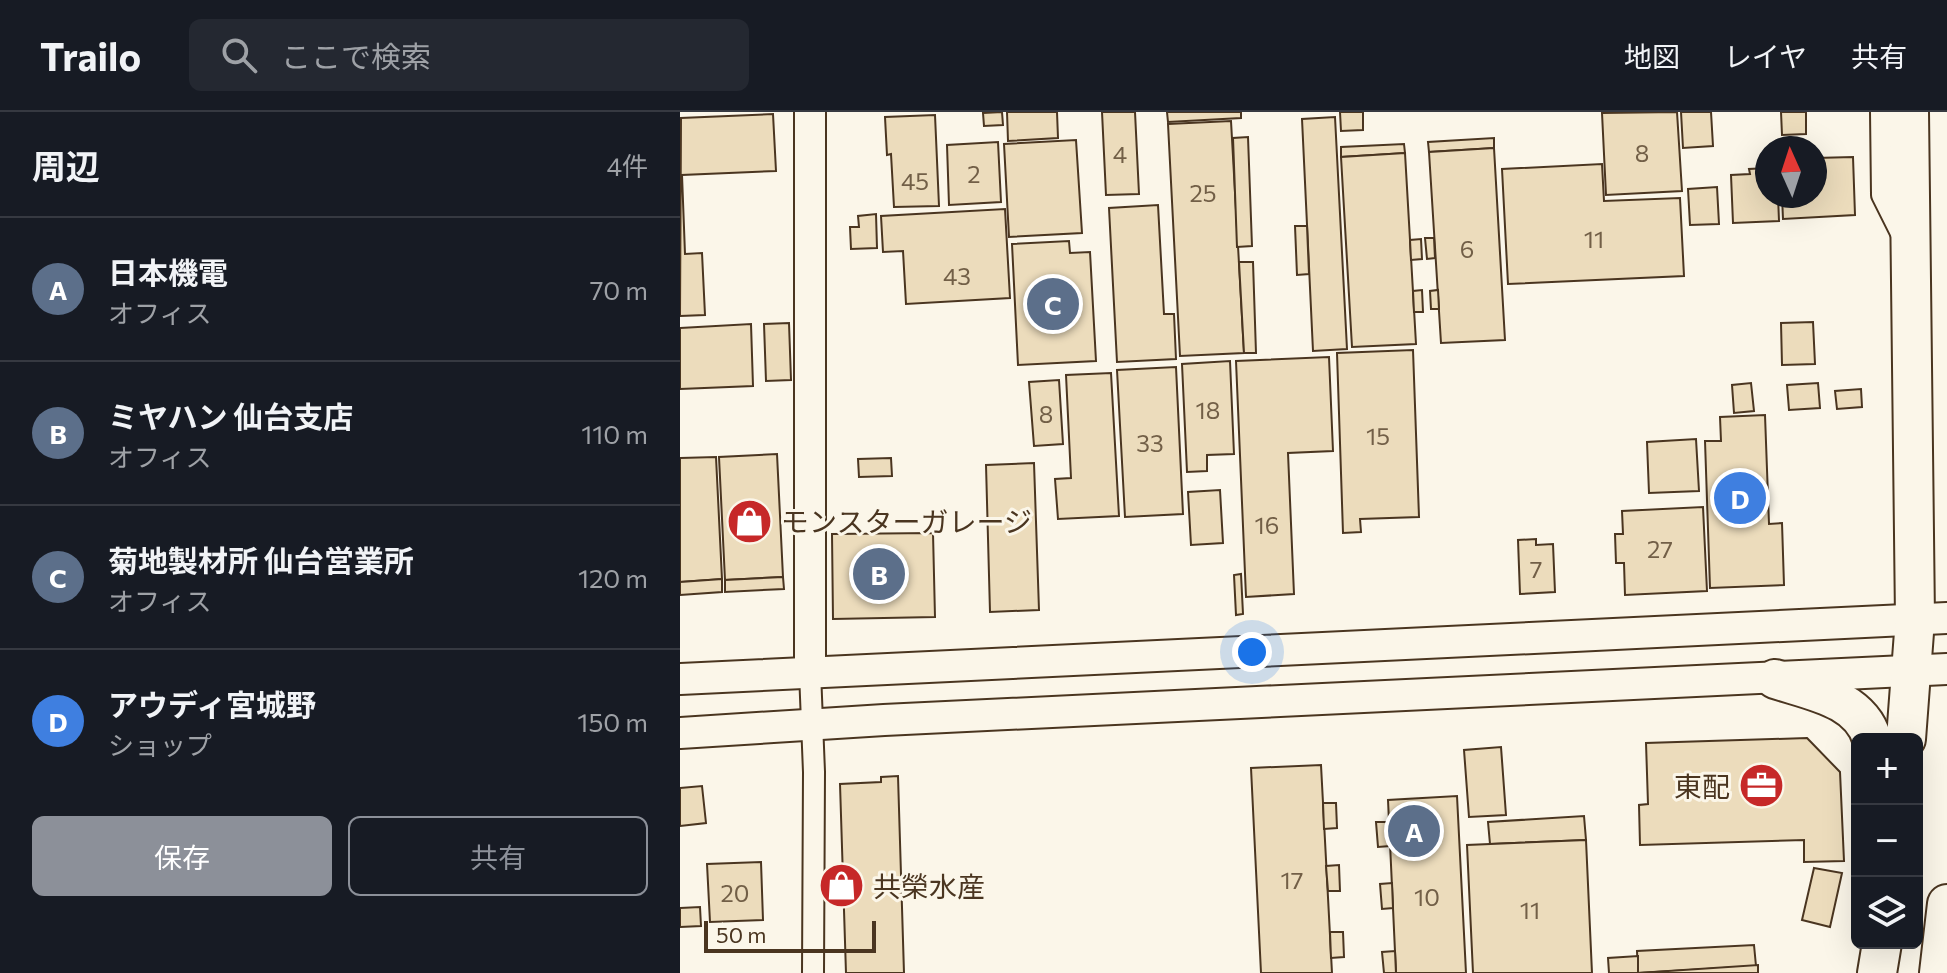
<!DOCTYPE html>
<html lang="ja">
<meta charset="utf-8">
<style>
:root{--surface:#171b24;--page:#242831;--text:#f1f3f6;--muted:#9ea1a6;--line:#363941;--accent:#8c9099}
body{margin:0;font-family:Commissioner,"Noto Sans JP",sans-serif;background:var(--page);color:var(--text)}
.controls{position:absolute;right:24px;bottom:24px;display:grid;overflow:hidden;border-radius:12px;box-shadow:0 8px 32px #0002}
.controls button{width:72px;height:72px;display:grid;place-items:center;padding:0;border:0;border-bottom:2px solid var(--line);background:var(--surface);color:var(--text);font:40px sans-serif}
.compass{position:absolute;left:1075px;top:24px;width:72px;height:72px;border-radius:50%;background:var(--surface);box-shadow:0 8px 32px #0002;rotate:357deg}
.scale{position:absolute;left:24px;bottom:20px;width:172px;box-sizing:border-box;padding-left:8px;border:4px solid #4a3520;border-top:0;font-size:22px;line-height:28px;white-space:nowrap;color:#4a3520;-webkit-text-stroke:6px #fbf6e9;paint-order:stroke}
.you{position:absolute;left:572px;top:540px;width:28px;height:28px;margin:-20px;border:6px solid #fff;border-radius:50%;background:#1a73e8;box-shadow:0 0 0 12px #1a73e833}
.badge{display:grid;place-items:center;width:52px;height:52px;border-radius:50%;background:var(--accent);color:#fff;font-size:26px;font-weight:700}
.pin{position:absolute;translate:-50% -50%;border:4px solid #fff;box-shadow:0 2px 8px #0006}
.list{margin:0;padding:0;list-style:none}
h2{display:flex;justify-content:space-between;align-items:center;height:104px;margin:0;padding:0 32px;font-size:34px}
h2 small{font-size:26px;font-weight:400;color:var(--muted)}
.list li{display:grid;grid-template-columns:52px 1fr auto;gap:24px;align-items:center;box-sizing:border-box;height:144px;padding:0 32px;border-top:2px solid var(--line)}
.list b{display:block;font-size:30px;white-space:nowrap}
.list p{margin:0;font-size:26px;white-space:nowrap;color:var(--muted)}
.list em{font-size:26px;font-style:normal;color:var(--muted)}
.actions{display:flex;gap:16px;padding:24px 32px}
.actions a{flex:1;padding:18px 0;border:2px solid var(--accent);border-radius:12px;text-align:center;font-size:28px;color:var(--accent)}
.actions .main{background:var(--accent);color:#fff}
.icon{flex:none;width:44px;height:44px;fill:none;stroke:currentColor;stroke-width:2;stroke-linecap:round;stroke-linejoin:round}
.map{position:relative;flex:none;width:1267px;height:861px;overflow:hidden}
header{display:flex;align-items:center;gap:48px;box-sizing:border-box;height:112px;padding:0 40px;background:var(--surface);border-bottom:2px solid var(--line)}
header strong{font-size:38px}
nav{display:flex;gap:44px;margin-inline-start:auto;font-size:28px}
.search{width:560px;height:72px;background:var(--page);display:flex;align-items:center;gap:20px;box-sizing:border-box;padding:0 28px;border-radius:12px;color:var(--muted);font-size:30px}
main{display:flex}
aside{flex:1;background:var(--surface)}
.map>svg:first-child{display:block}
</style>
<header>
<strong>Trailo</strong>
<div class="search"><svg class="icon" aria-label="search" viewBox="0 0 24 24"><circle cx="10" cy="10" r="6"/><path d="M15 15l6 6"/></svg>ここで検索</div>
<nav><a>地図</a><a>レイヤ</a><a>共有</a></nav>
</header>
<main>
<aside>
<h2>周辺<small>4件</small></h2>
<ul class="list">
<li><span class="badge" style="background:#5c6f8a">A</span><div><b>日本機電</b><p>オフィス</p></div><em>70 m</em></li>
<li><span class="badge" style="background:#5c6f8a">B</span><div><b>ミヤハン 仙台支店</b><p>オフィス</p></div><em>110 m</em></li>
<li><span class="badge" style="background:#5c6f8a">C</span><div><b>菊地製材所 仙台営業所</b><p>オフィス</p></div><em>120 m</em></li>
<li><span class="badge" style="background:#3f7fe0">D</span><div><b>アウディ宮城野</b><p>ショップ</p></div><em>150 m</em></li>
</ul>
<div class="actions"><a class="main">保存</a><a>共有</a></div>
</aside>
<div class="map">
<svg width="1267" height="861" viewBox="0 0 1267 861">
<rect width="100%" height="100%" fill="#fbf6e9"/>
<g fill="#ecdcbc" stroke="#4a3520" stroke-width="2">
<polygon points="322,0 323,13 304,14 303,1"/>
<polygon points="327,0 377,0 378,26 328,29"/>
<polygon points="422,0 455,0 459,82 426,83"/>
<polygon points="487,0 561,0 561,6 488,10"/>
<polygon points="660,0 683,0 683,18 661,19"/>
<polygon points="997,0 1002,79 926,83 922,1"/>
<polygon points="1001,0 1031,0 1033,34 1003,36"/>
<polygon points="1101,0 1126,0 1126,22 1102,23"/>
<polygon points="93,2 96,59 2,63 5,142 22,141 25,203 0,204 1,6"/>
<polygon points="255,3 259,94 214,95 211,42 207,43 205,5"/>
<polygon points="655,5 667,237 633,239 622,7"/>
<polygon points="551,9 564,241 500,244 488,12"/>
<polygon points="568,25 572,134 557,135 553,26"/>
<polygon points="814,26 814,36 749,40 748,30"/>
<polygon points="396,28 402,121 329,125 324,32"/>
<polygon points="318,30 321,90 269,93 267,33"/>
<polygon points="724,32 725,41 661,45 661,35"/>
<polygon points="814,36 825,228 761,231 749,40"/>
<polygon points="725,41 736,232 672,235 661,45"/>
<polygon points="1173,45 1175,103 1103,107 1102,84 1135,84 1135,46"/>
<polygon points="922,52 924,89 1000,86 1004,164 828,172 822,57"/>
<polygon points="1087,56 1087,84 1098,84 1099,109 1053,111 1051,63 1070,62 1069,57"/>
<polygon points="1037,75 1039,112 1010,113 1008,77"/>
<polygon points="478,93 484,202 494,202 496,247 437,250 429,96"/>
<polygon points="325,97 330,186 226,192 223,139 203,140 201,104"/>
<polygon points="196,102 197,136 171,137 170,115 179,115 178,104"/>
<polygon points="615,114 627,114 629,162 617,163"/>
<polygon points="745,126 754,126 755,146 747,147"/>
<polygon points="741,127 742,147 731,148 730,128"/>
<polygon points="389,129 390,141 410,140 416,249 338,253 332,132"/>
<polygon points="559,150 573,150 576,241 564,241"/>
<polygon points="742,178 743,200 734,200 733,179"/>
<polygon points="758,178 759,197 751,197 750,179"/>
<polygon points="1133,210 1135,252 1102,253 1101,211"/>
<polygon points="109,211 111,268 86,269 84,212"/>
<polygon points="71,212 73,274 0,277 0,216"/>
<polygon points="733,238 739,405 680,407 681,420 663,421 657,241"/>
<polygon points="649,245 653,339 608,341 614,482 566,485 556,249"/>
<polygon points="550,249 554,342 527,343 527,359 507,360 502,252"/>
<polygon points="496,255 503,402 445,405 437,258"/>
<polygon points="431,261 439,404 378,407 375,367 391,366 386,263"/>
<polygon points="379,268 383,332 354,334 349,270"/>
<polygon points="1071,271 1074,299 1054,301 1052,273"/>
<polygon points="1138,271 1140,296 1109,298 1107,273"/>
<polygon points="1181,277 1182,295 1157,297 1155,279"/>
<polygon points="1085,303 1089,412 1102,411 1104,473 1030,476 1025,329 1041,329 1040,305"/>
<polygon points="1016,327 1019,379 969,381 967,330"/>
<polygon points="97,342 103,465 45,468 39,345"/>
<polygon points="36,345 42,467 0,470 0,346"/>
<polygon points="211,346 212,364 179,365 178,347"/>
<polygon points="354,351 359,498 310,500 306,353"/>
<polygon points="540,378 543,431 511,433 508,380"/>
<polygon points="1023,395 1027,479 945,483 944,451 936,451 935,422 943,422 942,399"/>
<polygon points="253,421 255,505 153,507 152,422"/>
<polygon points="856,427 856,433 873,432 875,480 840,482 838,428"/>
<polygon points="561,462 563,502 556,503 554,463"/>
<polygon points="103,465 104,477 45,480 45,468"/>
<polygon points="42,467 42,480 0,483 0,470"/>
<polygon points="1127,626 1160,660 1164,749 1124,750 1124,728 960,733 959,693 968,692 966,631"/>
<polygon points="821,635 826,703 789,705 784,638"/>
<polygon points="641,653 652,861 581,861 571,656"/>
<polygon points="218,664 224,861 166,861 160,672 201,670 201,665"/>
<polygon points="22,674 26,711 0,714 0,676"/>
<polygon points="777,684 786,861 716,861 708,688"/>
<polygon points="643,691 656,691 657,716 644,717"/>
<polygon points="904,704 906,728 810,732 808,710"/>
<polygon points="696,710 709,710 710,734 698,735"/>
<polygon points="906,728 912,861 793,861 787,733"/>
<polygon points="81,750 83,808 30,810 27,752"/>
<polygon points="659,753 660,779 648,779 646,754"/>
<polygon points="1134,756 1162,761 1150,815 1122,808"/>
<polygon points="712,771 713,796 702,797 700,772"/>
<polygon points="20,795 21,814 0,815 0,796"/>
<polygon points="650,820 663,820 664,845 651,846"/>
<polygon points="1074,833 1076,854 958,861 957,839"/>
<polygon points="715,839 716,861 704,861 702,840"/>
<polygon points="958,844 958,861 1078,853 1078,861 929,861 928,846"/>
</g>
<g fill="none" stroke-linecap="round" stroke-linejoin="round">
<defs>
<g id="street">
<polyline points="1201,0 1202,83 1223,125"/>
<polyline points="130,560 134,660 133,861"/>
</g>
<g id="secondary">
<polyline points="130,560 130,0"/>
<polyline points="0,567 1267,506"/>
<polyline points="0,621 204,608 1267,557"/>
</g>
<g id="highway">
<path d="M1095,567c36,12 85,19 97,60"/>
<polyline points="1226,627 1235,507 1229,0"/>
<polyline points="1197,861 1202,831"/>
<polyline points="1259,861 1267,792"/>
</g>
</defs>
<use href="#street" stroke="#4a3520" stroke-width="24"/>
<use href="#secondary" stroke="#4a3520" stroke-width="34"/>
<use href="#highway" stroke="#4a3520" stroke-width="42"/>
<use href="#street" stroke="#fbf6e9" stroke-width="20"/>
<use href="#secondary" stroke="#fbf6e9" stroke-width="30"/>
<use href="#highway" stroke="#fbf6e9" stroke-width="38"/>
</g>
<defs>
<symbol id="shop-disc" viewBox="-11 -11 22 22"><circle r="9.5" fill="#c62828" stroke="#fbf6e9"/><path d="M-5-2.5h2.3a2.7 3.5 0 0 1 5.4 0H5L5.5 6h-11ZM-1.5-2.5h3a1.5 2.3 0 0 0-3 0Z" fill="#fff"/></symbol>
<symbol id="office-disc" viewBox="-11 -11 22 22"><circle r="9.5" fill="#c62828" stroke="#fbf6e9"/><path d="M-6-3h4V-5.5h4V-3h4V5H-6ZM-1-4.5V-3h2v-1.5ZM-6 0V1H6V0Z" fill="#fff"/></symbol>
</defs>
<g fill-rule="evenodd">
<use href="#shop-disc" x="44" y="384" width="51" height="51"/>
<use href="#office-disc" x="1056" y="648" width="51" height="51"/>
<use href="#shop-disc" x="136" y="748" width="51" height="51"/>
</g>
<g text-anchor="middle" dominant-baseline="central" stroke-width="6" stroke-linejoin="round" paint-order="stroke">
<g font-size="24" fill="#725f47">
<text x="962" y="40">8</text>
<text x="440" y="41">4</text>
<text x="294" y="61">2</text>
<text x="235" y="68">45</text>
<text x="523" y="80">25</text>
<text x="914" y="126">11</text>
<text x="787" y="136">6</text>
<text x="277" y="163">43</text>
<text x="528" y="297">18</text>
<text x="366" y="301">8</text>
<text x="698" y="323">15</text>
<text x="470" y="330">33</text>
<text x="587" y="412">16</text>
<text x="980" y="436">27</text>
<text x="856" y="456">7</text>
<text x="612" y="767">17</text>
<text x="55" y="780">20</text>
<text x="747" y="784">10</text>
<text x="850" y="797">11</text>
</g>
<g font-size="28" fill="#4a3520" stroke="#fbf6e9" text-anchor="start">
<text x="101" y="409">モンスターガレージ</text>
<text x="1050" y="674" text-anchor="end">東配</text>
<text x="193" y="774">共榮水産</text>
</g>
</g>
</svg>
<div class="controls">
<button>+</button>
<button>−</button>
<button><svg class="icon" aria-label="layers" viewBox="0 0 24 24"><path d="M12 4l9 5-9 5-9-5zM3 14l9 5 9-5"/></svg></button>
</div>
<svg class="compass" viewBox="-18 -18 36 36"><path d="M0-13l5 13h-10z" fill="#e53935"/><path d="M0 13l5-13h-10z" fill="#9ea1a6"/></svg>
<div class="scale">50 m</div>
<div class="you"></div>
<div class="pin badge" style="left:734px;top:719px;background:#5c6f8a">A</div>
<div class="pin badge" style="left:199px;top:462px;background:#5c6f8a">B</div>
<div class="pin badge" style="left:373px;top:192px;background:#5c6f8a">C</div>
<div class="pin badge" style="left:1060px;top:386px;background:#3f7fe0">D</div>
</div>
</main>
